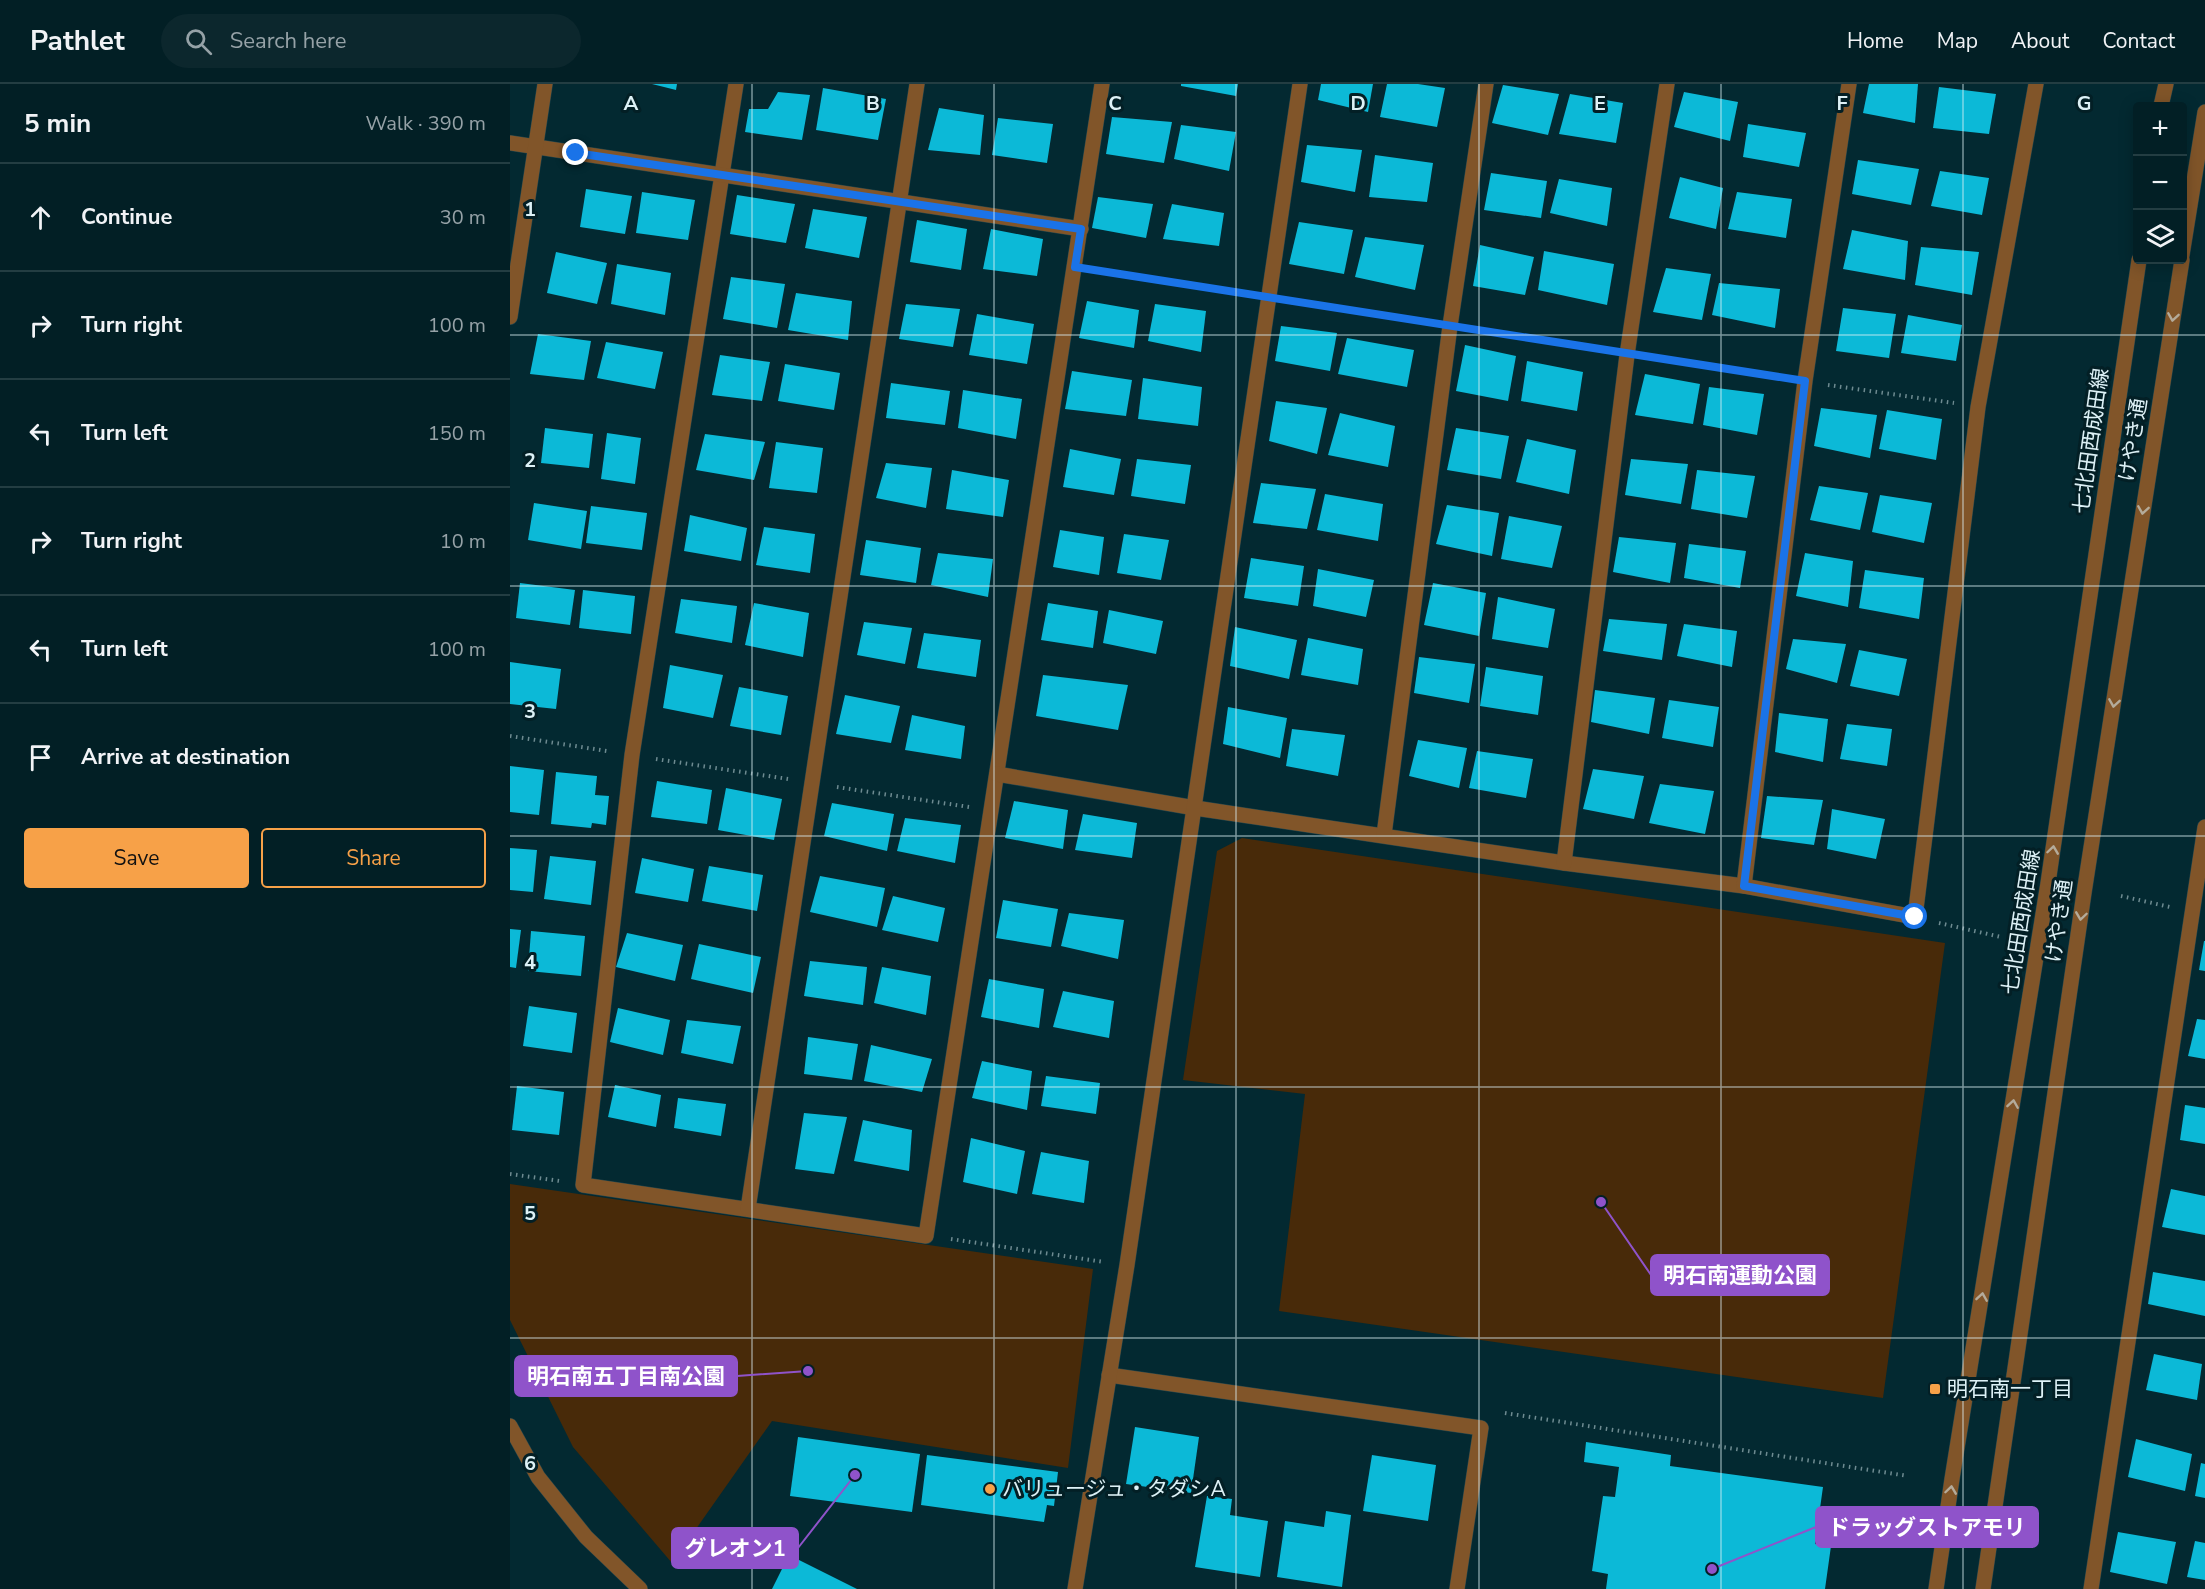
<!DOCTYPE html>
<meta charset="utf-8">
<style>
:root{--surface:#021f25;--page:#0c272d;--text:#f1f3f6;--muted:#96a2a7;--line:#233d42;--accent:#f7a148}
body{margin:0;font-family:"Nunito Sans","Noto Sans JP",sans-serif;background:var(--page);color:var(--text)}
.controls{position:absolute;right:18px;top:18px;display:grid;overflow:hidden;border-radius:6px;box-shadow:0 3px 15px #0003}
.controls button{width:54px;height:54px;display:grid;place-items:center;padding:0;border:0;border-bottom:2px solid var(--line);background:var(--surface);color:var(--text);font:30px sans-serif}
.stop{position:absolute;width:18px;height:18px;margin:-14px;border:4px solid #1a73e8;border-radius:50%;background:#fff}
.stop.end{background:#1a73e8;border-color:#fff;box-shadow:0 2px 6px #0008}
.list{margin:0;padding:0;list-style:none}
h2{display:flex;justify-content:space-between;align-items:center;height:78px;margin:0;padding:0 24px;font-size:26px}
h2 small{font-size:20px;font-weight:400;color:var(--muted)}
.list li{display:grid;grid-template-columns:39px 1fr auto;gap:18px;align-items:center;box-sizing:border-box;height:108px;padding:0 24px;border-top:2px solid var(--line)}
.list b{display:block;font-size:22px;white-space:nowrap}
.list em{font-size:20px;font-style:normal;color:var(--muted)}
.actions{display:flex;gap:12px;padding:18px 24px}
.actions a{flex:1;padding:14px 0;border:2px solid var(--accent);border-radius:6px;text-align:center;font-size:21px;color:var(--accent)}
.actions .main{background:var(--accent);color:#111}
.icon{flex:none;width:33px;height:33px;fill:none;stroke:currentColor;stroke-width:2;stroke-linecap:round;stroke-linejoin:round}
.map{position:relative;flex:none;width:1695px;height:1505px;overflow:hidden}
header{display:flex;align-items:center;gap:36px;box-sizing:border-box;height:84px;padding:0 30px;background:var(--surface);border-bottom:2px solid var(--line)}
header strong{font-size:28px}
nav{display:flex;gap:33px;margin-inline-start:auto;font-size:21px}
.search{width:420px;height:54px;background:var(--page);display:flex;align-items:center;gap:15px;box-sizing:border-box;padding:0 21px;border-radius:33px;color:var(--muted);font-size:22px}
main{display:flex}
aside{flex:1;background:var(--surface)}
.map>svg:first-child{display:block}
</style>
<header>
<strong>Pathlet</strong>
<div class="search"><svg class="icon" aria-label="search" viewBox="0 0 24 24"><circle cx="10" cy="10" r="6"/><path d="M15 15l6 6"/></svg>Search here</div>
<nav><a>Home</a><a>Map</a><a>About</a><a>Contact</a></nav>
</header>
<main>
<aside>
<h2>5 min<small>Walk · 390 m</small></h2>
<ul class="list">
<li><svg class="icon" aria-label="ahead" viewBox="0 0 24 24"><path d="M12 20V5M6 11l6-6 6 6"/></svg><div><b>Continue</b></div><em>30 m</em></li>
<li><svg class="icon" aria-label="right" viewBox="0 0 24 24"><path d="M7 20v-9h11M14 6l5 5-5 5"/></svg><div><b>Turn right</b></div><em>100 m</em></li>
<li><svg class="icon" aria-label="left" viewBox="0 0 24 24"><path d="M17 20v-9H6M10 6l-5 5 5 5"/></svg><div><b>Turn left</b></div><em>150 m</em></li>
<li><svg class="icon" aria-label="right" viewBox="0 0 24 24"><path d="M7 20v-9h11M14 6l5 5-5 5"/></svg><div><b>Turn right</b></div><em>10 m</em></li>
<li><svg class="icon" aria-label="left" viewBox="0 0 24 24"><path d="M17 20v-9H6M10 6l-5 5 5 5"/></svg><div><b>Turn left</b></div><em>100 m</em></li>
<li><svg class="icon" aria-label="arrive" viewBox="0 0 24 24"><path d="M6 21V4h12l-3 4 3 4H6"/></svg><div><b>Arrive at destination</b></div></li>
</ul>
<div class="actions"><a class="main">Save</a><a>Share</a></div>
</aside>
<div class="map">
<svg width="1695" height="1505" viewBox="0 0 1695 1505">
<rect width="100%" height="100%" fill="#032931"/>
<g fill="#482a09">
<polygon points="732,754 1435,859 1373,1314 769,1227 795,1010 673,996 707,767"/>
<polygon points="0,1100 583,1185 558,1384 262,1337 162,1479 63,1363 0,1236"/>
</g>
<g fill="#0cb9d7">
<polygon points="142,0 167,0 166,6"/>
<polygon points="671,0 728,0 726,12 671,2"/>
<polygon points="811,0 863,0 858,28 808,16"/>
<polygon points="877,0 908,0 935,4 927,43 870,33"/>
<polygon points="1359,0 1408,0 1405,39 1353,29"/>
<polygon points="993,1 1049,10 1038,51 982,39"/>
<polygon points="1429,3 1486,10 1479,50 1423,44"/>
<polygon points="313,4 376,15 368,56 306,46"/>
<polygon points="268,8 300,11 292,56 235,48 239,25 258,25"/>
<polygon points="1174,8 1228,18 1220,57 1164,43"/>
<polygon points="1060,10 1113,19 1106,59 1049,50"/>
<polygon points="429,24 474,31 470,71 418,66"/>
<polygon points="602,33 662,38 654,79 596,70"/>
<polygon points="488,34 543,40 537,79 482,71"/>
<polygon points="1238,40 1296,49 1289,83 1233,73"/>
<polygon points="671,41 726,48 719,87 664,75"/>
<polygon points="797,61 852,66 845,108 791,98"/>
<polygon points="865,71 923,79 917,118 859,113"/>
<polygon points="1348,76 1409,85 1401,121 1342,110"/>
<polygon points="1430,87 1479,94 1472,131 1421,122"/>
<polygon points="981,89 1037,97 1031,134 974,126"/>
<polygon points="1170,93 1213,104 1206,145 1159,134"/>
<polygon points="1049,95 1102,104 1097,142 1040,129"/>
<polygon points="76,105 122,112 115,150 70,143"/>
<polygon points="132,108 185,116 178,156 126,149"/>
<polygon points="1227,108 1282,115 1276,154 1218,145"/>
<polygon points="227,111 285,120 276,159 220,150"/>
<polygon points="588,113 643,120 636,154 582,144"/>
<polygon points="662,120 714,129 709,162 653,155"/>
<polygon points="303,125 357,133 349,174 295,164"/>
<polygon points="407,136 457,145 451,186 400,178"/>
<polygon points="789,138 843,146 834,190 779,180"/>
<polygon points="481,145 533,155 527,192 473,185"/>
<polygon points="1342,146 1398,157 1395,196 1333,185"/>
<polygon points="855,153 914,161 905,206 845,193"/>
<polygon points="970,161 1024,173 1015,211 963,202"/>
<polygon points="1411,163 1469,168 1462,211 1405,201"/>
<polygon points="1034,167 1104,180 1097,221 1028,206"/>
<polygon points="46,168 97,179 87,220 37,209"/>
<polygon points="107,180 161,189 155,231 101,220"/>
<polygon points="1156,184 1201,190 1192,236 1143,228"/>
<polygon points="221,193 275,200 267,244 213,235"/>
<polygon points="1209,199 1270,205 1265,244 1202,231"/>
<polygon points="286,209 342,217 338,256 278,246"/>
<polygon points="577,217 629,226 624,264 569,254"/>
<polygon points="396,220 450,225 443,263 389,255"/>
<polygon points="645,220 696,227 691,268 638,257"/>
<polygon points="1333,224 1386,230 1379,274 1326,267"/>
<polygon points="467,230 524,240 517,280 459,271"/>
<polygon points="1398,231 1452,241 1446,277 1391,269"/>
<polygon points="771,242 827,249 820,287 765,277"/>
<polygon points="28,250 81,257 74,296 20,290"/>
<polygon points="837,254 904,266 897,303 828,290"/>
<polygon points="96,258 153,268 145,305 87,294"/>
<polygon points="955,261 1006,272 998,317 946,307"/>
<polygon points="210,271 260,278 252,317 202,311"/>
<polygon points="1017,277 1073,288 1067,327 1011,317"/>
<polygon points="275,280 330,289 324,326 268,317"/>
<polygon points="562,287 622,296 616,332 555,325"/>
<polygon points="1135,290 1190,300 1183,340 1125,331"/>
<polygon points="633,294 692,303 688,342 628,335"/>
<polygon points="381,299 440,307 435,341 376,334"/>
<polygon points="1199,303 1254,310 1247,351 1193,341"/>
<polygon points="453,306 512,315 506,355 448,344"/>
<polygon points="766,317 817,324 807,370 759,357"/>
<polygon points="1311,324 1367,331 1360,374 1304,362"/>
<polygon points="1377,326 1432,335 1426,376 1369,365"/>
<polygon points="830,329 885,342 878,383 818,371"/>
<polygon points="35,344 83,350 79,384 31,379"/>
<polygon points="946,344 999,352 991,395 937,386"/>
<polygon points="97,349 131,354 125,400 91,395"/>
<polygon points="195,350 255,358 244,396 186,386"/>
<polygon points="1017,355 1066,366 1059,410 1006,398"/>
<polygon points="266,358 313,364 307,409 259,404"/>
<polygon points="560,365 611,375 604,411 553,403"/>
<polygon points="627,375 681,381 675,420 621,412"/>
<polygon points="1121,375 1178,380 1171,420 1115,411"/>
<polygon points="376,379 422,384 416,424 366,414"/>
<polygon points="442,386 499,396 493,433 436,425"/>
<polygon points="1187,386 1245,392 1237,434 1181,425"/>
<polygon points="751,399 806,405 797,445 743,439"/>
<polygon points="1309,402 1358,409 1350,446 1300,436"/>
<polygon points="815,410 873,420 868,457 807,446"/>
<polygon points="1370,411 1422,419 1414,459 1362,448"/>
<polygon points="24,419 77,427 71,465 18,456"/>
<polygon points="937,421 989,429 982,472 926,460"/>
<polygon points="81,422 137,429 132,466 76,459"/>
<polygon points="180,431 237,444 231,477 174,467"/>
<polygon points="999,432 1052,442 1042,484 991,475"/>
<polygon points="254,443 305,450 300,489 246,481"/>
<polygon points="550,446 594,453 589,491 543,483"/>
<polygon points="614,450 659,456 651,496 607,489"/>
<polygon points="1109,453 1166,459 1160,499 1103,488"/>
<polygon points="356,456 411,464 406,499 350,491"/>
<polygon points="1179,460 1236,467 1230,504 1174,494"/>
<polygon points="428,469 483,475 478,513 421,501"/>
<polygon points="1295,469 1343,477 1338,523 1286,512"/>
<polygon points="741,474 794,482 788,522 734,514"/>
<polygon points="808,485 864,496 856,533 803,522"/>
<polygon points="1355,486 1414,494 1409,535 1349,524"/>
<polygon points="10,499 65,506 60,541 6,534"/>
<polygon points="923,499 976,509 969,552 914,541"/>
<polygon points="73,506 125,512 121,550 69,544"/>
<polygon points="988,513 1045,525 1038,564 982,555"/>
<polygon points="171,515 227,522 222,559 165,549"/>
<polygon points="244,519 299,529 293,573 235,561"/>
<polygon points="538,519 588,527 583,564 531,556"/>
<polygon points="599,526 653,537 646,570 593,559"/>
<polygon points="1099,535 1157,540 1152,576 1093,567"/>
<polygon points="354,538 402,544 395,580 347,571"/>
<polygon points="1174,540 1227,547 1222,583 1167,572"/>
<polygon points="725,543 787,556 779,595 720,582"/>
<polygon points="414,549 471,556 466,593 407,584"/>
<polygon points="798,554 853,565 848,601 791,591"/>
<polygon points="1283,555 1336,560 1327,599 1276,585"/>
<polygon points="1349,566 1397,575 1389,612 1340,602"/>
<polygon points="909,573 965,580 959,619 904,609"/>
<polygon points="0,578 51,585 46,625 0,620"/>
<polygon points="160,581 213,591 203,634 153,624"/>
<polygon points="976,583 1033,592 1028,631 970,622"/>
<polygon points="533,591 618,601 608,646 526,632"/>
<polygon points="229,603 278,612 271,651 220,642"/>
<polygon points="1085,606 1145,614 1139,650 1081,638"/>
<polygon points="335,611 390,622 381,659 326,650"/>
<polygon points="1159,616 1209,623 1203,663 1152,654"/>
<polygon points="718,623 777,634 770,674 713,660"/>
<polygon points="1269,629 1318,635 1313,678 1265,668"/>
<polygon points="402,631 455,642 451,675 395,666"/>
<polygon points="1337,640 1382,645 1377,682 1330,675"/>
<polygon points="782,645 835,651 828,692 776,682"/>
<polygon points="908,656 957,664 949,704 899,692"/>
<polygon points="967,667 1023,675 1016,714 959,704"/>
<polygon points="0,682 34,686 29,731 0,728"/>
<polygon points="1083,685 1134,692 1124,735 1073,725"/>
<polygon points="46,688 87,692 85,711 99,712 96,741 82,739 81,744 41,740"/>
<polygon points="147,697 202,706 197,740 141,733"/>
<polygon points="1150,700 1204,707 1195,750 1139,739"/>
<polygon points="216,704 272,715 264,756 208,746"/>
<polygon points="1257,712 1313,716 1304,761 1251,754"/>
<polygon points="504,717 558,726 553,765 495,754"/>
<polygon points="322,719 384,730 377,767 314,752"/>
<polygon points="1322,725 1375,735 1366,775 1317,765"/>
<polygon points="573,730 627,739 622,774 565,766"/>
<polygon points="395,734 451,741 445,779 387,767"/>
<polygon points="0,764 27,766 23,808 0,806"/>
<polygon points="40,772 86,777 81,821 34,815"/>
<polygon points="132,774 184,785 178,818 125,809"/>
<polygon points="199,782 253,791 247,827 192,817"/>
<polygon points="310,792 375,804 367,843 300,828"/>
<polygon points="383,812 435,824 428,858 372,846"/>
<polygon points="493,816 548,825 541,863 486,854"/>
<polygon points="559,829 614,836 608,875 551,862"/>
<polygon points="0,845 11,846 6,884 0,883"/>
<polygon points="21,847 75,852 71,892 18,887"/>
<polygon points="117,849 173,861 165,897 106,883"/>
<polygon points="1694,857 1695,857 1695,887 1689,886"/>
<polygon points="189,860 251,873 243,909 181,895"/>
<polygon points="300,877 357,883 353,921 294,912"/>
<polygon points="372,883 421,892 416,931 364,919"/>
<polygon points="479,895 534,905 529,944 471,933"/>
<polygon points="553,907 604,917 599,954 543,943"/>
<polygon points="19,922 67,929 62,969 13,962"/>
<polygon points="108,924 160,936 153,971 100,958"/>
<polygon points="1687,935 1695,936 1695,975 1678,972"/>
<polygon points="177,936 231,942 223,980 171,969"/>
<polygon points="298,953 348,960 342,996 294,990"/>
<polygon points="361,961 422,975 412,1008 354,997"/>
<polygon points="472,977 522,987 517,1026 462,1014"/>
<polygon points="536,992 590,999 586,1030 531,1022"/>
<polygon points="105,1001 151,1011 146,1043 98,1033"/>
<polygon points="7,1002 54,1008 49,1051 2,1046"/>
<polygon points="168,1014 216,1020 211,1052 164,1044"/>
<polygon points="1675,1021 1695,1024 1695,1060 1670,1056"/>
<polygon points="294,1029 337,1033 324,1090 285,1085"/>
<polygon points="353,1036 402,1046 399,1087 344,1077"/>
<polygon points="461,1054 515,1067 507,1110 453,1098"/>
<polygon points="531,1068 579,1077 574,1119 522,1110"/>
<polygon points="1661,1105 1695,1112 1695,1151 1652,1143"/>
<polygon points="1643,1188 1695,1197 1695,1232 1638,1220"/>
<polygon points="1644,1270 1692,1280 1687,1316 1636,1306"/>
<polygon points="625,1343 689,1353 681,1409 616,1400"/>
<polygon points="288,1353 410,1370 402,1428 280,1412"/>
<polygon points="1626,1355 1682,1370 1675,1407 1618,1393"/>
<polygon points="1076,1358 1161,1371 1160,1382 1313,1403 1305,1460 1321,1462 1315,1505 1096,1505 1098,1490 1082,1487 1093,1412 1105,1413 1109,1383 1074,1378"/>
<polygon points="417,1371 548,1388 544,1422 537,1421 534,1438 411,1421"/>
<polygon points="862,1371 926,1381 918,1437 853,1427"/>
<polygon points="1691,1379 1695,1380 1695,1414 1685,1412"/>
<polygon points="697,1412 722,1415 720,1431 758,1437 750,1493 685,1483"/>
<polygon points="816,1427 841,1431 832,1503 767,1493 775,1437 814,1443"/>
<polygon points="1608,1448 1666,1458 1657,1500 1600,1488"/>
<polygon points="1685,1457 1695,1459 1695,1496 1677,1493"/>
<polygon points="279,1471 347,1505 262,1505"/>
</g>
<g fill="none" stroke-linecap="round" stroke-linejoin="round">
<defs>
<g id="minor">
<polyline points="226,0 122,671 73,1101 416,1152 592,0"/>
<polyline points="1651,22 1656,0"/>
<polyline points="0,59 571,145"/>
<polyline points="1672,171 1695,28"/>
<polyline points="0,233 35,0"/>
<polyline points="487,690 685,724 1054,779 1234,802 1405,833 1468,323 1526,0"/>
<polyline points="874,751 940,242 976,0"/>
<polyline points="1054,779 1117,271 1157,0"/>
<polyline points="1234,802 1295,297 1339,0"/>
<polyline points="238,1125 407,0"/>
<polyline points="599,1291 971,1344 947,1505"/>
<polyline points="0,1342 28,1393 76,1453 130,1505"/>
<polyline points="565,1505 617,1181 790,0"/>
<polyline points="1426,1505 1442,1395 1538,799 1629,176"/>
<polyline points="1473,1505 1574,809 1672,176"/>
<polyline points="1581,1505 1695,743"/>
</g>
</defs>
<use href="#minor" stroke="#22454d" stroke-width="16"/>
<g stroke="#6e8b91" stroke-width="4" stroke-dasharray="1.5 4.5" stroke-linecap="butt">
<polyline points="589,187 735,211"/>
<polyline points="781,218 916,238"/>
<polyline points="962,246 1094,267"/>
<polyline points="1140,274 1272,294"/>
<polyline points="1318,301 1444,319"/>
<polyline points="0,652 97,667"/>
<polyline points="146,675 278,695"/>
<polyline points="327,703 459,723"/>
<polyline points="1611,812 1660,823"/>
<polyline points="1429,839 1491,853"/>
<polyline points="0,1090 50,1097"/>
<polyline points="441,1155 594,1178"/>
<polyline points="995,1329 1398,1392"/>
</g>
<use href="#minor" stroke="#815529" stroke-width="15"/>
</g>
<defs><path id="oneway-chevron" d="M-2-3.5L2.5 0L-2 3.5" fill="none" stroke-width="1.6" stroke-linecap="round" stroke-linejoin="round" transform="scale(1.5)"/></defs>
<g stroke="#b4ab9a">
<use href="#oneway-chevron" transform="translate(1663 233) rotate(99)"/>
<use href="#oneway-chevron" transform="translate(1633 426) rotate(99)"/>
<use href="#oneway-chevron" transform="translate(1604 619) rotate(99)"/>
<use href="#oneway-chevron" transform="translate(1543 766) rotate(-82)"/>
<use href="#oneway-chevron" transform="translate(1571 832) rotate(98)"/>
<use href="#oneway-chevron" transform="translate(1503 1020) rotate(-81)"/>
<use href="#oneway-chevron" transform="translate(1472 1213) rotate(-81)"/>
<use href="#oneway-chevron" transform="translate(1441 1406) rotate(-82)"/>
</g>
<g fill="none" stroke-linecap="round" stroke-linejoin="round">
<polyline stroke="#1a73e8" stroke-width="8" points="66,69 571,145 565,183 1295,297 1234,802 1405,833"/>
</g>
<path fill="none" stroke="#ddf1f6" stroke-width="1.5" stroke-opacity="0.55" d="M242,0v1505M484,0v1505M726,0v1505M969,0v1505M1211,0v1505M1453,0v1505M0,251h1695M0,502h1695M0,752h1695M0,1003h1695M0,1254h1695"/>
<g fill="#f7a148" stroke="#031f25" stroke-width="2">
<rect x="1419" y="1299" width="12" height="12" rx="3"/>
<circle cx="480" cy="1405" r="6"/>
</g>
<g text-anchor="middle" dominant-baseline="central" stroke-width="6" stroke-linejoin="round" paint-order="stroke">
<g font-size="21" fill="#ddf1f6" stroke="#031f25">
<text transform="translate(1623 356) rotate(-81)">けやき通</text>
<text transform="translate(1581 357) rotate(-82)">七北田西成田線</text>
<text transform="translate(1549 837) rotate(-82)">けやき通</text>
<text transform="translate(1511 838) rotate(-81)">七北田西成田線</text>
</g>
<g font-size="21" fill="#ddf1f6" stroke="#031f25" text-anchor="start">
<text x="1437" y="1305">明石南一丁目</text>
<text x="492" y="1405">バリュージュ・タダシA</text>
</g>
</g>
<g font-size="20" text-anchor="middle" font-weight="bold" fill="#ddf1f6" stroke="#031f25" stroke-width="6" stroke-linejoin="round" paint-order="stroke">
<text x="121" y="26">A</text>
<text x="363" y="26">B</text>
<text x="605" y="26">C</text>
<text x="848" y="26">D</text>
<text x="1090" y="26">E</text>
<text x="1332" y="26">F</text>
<text x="1574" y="26">G</text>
<text x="20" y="132">1</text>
<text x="20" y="383">2</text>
<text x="20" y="634">3</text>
<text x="20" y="885">4</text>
<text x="20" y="1136">5</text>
<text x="20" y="1386">6</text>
</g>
<path fill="none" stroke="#8f53ca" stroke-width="2" d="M1091 1118L1141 1191M298 1287L227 1292M1202 1485L1306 1443M345 1391L288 1464"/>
<g fill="#8f53ca" stroke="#031f25" stroke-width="2">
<circle cx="1091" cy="1118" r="6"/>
<circle cx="298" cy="1287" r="6"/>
<circle cx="1202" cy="1485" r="6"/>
<circle cx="345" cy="1391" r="6"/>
</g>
<g fill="#8f53ca" stroke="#8f53ca" stroke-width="2">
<rect x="1141" y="1171" width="178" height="40" rx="6"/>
<rect x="5" y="1272" width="222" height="40" rx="6"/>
<rect x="1306" y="1423" width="222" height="40" rx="6"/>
<rect x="162" y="1444" width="126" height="40" rx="6"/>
</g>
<g font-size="22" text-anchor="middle" font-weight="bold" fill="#fff">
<text x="1230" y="1199">明石南運動公園</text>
<text x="116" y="1300">明石南五丁目南公園</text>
<text x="1417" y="1451">ドラッグストアモリ</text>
<text x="225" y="1472">グレオン1</text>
</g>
</svg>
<div class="controls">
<button>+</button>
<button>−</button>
<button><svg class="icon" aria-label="layers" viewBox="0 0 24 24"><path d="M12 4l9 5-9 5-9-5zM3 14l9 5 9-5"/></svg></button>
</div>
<div class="stop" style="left:1405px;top:833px"></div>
<div class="stop end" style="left:66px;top:69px"></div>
</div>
</main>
